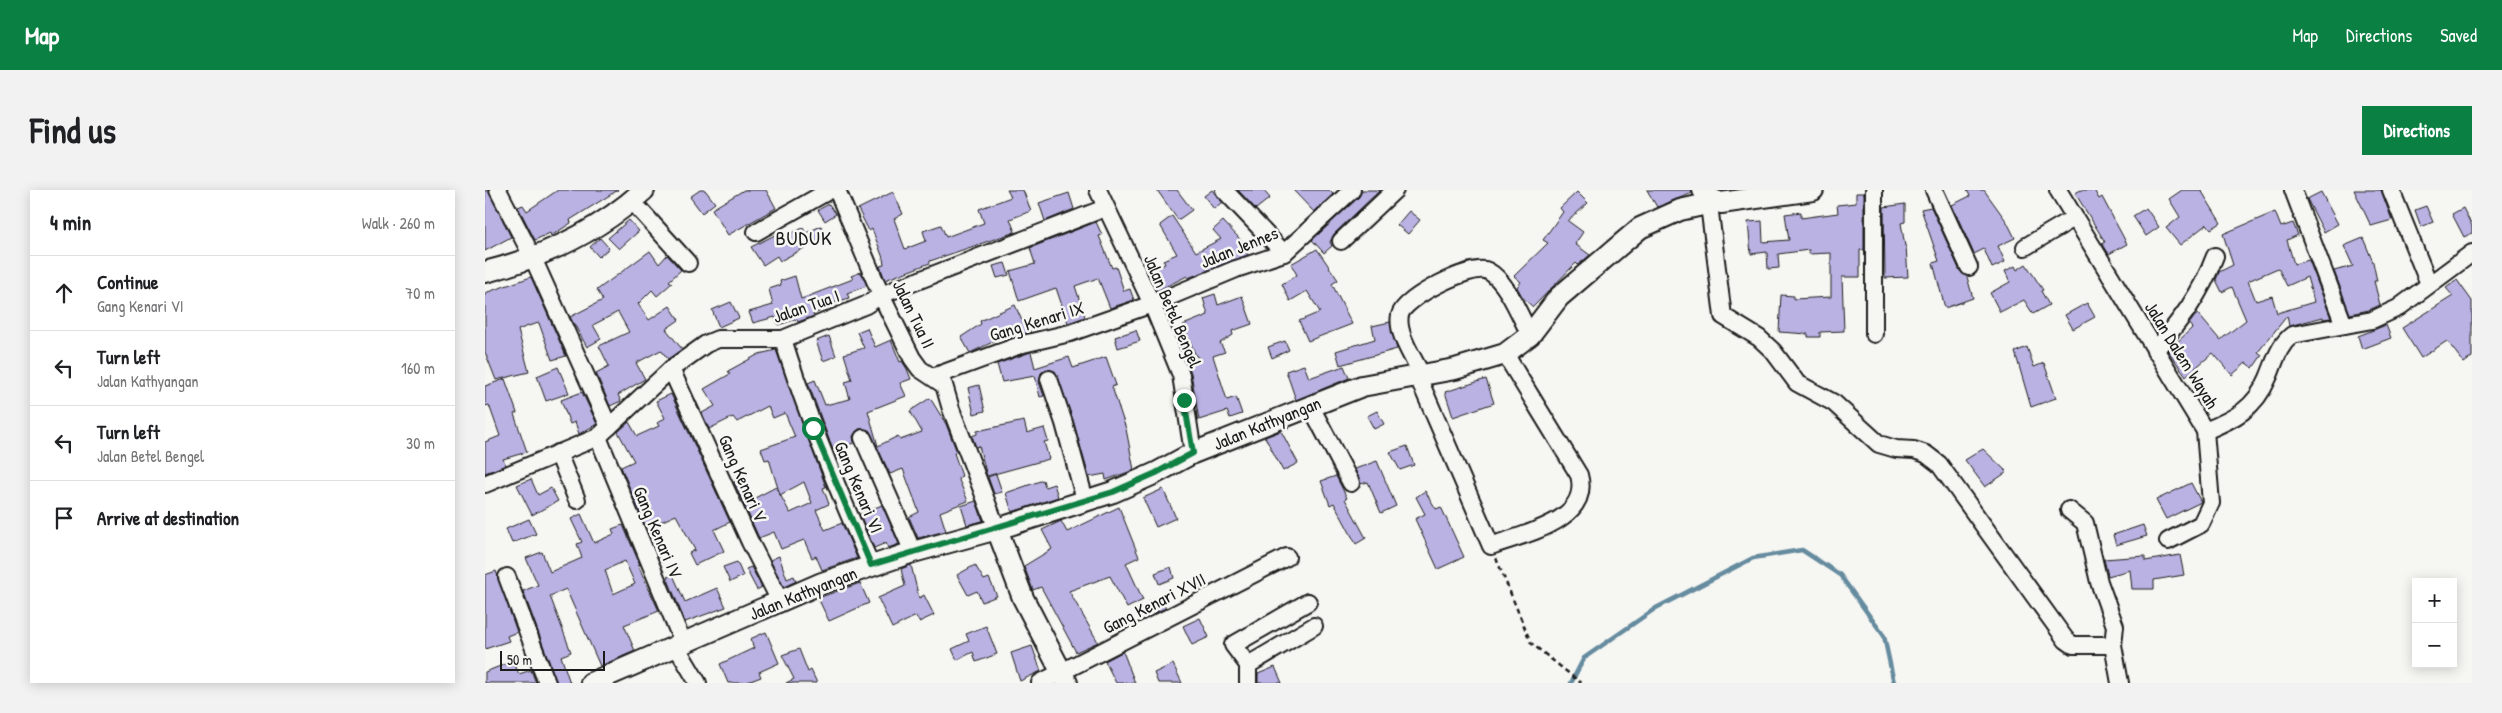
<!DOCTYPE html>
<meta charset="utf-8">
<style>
:root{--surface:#fff;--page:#f2f2f2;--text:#202124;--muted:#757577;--line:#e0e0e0;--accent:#0b8043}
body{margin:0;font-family:"Patrick Hand",sans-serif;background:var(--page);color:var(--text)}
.controls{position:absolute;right:15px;bottom:15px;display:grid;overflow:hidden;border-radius:0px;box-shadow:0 2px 12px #0003}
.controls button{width:45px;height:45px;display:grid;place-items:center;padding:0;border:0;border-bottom:1px solid var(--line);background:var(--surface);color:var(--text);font:25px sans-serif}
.scale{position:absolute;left:15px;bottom:12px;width:105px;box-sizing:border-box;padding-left:5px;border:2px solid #1c1c1c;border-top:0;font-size:14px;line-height:18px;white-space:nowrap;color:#1c1c1c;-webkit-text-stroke:4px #f6f6f2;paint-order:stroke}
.stop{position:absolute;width:15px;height:15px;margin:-11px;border:4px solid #0b8043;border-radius:50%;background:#fff}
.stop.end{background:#0b8043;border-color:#fff;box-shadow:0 1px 5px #0008}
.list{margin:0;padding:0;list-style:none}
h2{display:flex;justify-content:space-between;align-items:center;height:65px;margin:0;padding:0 20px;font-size:21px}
h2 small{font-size:16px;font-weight:400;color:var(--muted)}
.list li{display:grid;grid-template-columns:32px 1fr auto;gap:15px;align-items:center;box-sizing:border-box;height:75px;padding:0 20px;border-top:1px solid var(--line)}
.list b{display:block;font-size:19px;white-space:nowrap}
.list p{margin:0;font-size:16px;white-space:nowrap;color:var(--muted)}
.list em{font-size:16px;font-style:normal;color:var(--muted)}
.icon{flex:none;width:28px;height:28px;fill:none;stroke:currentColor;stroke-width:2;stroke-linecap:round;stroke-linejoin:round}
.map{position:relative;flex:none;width:1987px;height:493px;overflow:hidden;border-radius:0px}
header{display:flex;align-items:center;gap:30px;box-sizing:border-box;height:70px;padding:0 25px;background:var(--accent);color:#fff}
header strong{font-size:24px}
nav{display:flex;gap:28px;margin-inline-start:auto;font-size:18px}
.intro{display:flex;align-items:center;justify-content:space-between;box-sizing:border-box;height:120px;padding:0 30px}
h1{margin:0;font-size:35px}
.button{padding:12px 22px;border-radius:0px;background:var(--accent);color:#fff;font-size:18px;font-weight:700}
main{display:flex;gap:30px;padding:0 30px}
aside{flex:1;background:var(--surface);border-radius:0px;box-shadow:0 2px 12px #0003}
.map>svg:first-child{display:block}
</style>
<header>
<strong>Map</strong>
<nav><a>Map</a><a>Directions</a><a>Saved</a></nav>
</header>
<div class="intro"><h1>Find us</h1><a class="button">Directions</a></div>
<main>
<aside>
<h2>4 min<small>Walk · 260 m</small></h2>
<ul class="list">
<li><svg class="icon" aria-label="ahead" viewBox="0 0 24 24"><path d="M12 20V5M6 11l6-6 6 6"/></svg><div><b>Continue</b><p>Gang Kenari VI</p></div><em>70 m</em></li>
<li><svg class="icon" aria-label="left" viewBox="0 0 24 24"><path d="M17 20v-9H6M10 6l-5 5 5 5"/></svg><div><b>Turn left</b><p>Jalan Kathyangan</p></div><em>160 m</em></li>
<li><svg class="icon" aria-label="left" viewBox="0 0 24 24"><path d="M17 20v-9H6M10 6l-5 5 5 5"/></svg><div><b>Turn left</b><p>Jalan Betel Bengel</p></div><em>30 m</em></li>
<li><svg class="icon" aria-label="arrive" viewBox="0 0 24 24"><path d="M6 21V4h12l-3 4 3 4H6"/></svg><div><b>Arrive at destination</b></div></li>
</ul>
</aside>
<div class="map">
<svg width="1987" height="493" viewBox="0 0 1987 493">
<rect width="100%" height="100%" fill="#f6f6f2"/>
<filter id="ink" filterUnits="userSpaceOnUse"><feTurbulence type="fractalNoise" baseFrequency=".02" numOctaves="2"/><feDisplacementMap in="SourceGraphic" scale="10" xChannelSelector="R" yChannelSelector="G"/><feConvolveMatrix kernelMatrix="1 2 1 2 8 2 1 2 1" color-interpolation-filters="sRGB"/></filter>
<g filter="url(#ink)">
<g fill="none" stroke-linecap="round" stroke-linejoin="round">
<polyline stroke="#658b9f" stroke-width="4.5" points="1086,493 1099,468 1171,418 1268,368 1317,360 1355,385 1399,446 1409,493"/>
</g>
<g fill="#b9b2e3" stroke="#1c1c1c" fill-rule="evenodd">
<polygon points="0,0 3,0 26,47 0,61"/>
<polygon points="73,0 133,0 85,30 86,33 66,46 65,43 50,50 33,17 38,15 42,21"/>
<polygon points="215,0 220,0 230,13 217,23 205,7"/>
<polygon points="259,0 281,0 291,18 243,45 227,19"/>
<polygon points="522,0 538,0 546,21 525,29 530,42 445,71 445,73 400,90 395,76 399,75 398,68 387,39 384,41 373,19 408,2 418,24 409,29 420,59 441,51 438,41 456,35 461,47 499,33 494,19 526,7"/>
<polygon points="672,0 692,0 707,20 693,30"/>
<polygon points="727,0 737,12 729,19 719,6"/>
<polygon points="753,0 778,0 785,8 771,19"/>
<polygon points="808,0 844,0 848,4 829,22"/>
<polygon points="877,0 895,0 849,44 845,52 847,56 839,63 827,50 874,7"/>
<polygon points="1162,0 1206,0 1207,3 1172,17"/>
<polygon points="1482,0 1499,0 1522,32 1530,48 1513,56 1520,72 1507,78 1499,59 1489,64 1467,15 1485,6"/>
<polygon points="1596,0 1609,0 1614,9 1617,7 1642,54 1624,64 1617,53 1620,52 1590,3"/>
<polygon points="1697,0 1716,0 1736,33 1726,39 1722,34 1695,55 1681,38 1695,27 1684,9"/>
<polygon points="1869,0 1896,0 1907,30 1886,36"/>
<polygon points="1092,2 1103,13 1083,31 1098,42 1090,54 1105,65 1093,75 1091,73 1048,117 1038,108 1032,97 1036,92 1029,86 1063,53 1058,50 1078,22 1075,18"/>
<polygon points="1836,2 1853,34 1839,42 1822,9"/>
<polygon points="584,3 589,19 560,31 554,13"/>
<polygon points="1371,3 1379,3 1379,60 1375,60 1375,87 1357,87 1359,141 1335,142 1335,147 1323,147 1323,144 1294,142 1296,105 1309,106 1309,109 1346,107 1346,63 1324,64 1324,60 1293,64 1294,78 1283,79 1282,62 1266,64 1263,32 1277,31 1278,52 1304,50 1300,24 1316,22 1316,28 1353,23 1352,15 1371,13"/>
<polygon points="344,14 351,24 340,31 333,20"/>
<polygon points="1420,14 1420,32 1416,33 1420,56 1421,56 1423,87 1400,88 1399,17"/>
<polygon points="1941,16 1948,32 1936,37 1930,20"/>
<polygon points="1446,17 1475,81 1482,87 1488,108 1460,118 1448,73 1454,71 1436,19"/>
<polygon points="1661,18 1674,37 1661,46 1648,26"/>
<polygon points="1978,18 1987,36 1987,43 1979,47 1967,24"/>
<polygon points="924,21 935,30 923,44 912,35"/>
<path d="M1790,22l6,15 12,-4 5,12 -11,5 7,24 15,-4 22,58 -8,1v-2l-34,9 -2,-10 -29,36 4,3 -9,13 -7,-5 -14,12 -19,-22 -27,23 -18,-25 24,-23 -3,-4 6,-8 3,-2 22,26 26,-20 -14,-33 -10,5 -6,-12 3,-8 14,-7 -10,-31zM1793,78l9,18 20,-9 7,25 -37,11 -5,-17 -16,5 -8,-20z"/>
<polygon points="687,26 711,62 736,49 728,40 738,31 754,48 763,65 703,88 702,86 672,101 663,83 680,74 678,70 692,64 675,35"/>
<polygon points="144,30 154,41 134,59 123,48"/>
<polygon points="611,32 617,45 614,46 627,78 631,77 639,101 645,99 649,110 625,118 613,88 590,96 600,127 583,133 571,98 534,111 525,81 550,74 545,58"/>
<polygon points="336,36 342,46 295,71 292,66 278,75 266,57 296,42 299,47 318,38 321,43"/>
<polygon points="115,48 124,58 114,67 105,57"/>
<polygon points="1878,48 1888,72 1892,91 1889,91 1895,115 1884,120 1865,124 1849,81 1868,76 1859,56"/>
<polygon points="832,59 853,90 847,94 867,134 823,151 814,131 835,122 822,101 805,111 797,94 812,85 806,74"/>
<polygon points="165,61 174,74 182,65 196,80 184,91 187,93 172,106 167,100 153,114 164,130 185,116 194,130 181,139 197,159 183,169 176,160 151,173 160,189 133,205 136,211 125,216 111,183 124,176 114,156 144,142 133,122 108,135 116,149 102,157 85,127 118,110 112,100"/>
<polygon points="520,73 524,85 512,88 508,76"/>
<polygon points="1541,74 1558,100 1556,101 1564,115 1548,124 1539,110 1515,122 1505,103 1525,92 1520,81 1530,76 1532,80"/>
<polygon points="376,82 382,96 362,103 364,108 346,114 347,117 328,124 329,126 313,132 312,129 293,135 290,127 268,133 264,122 288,115 284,99 296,95 295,91 310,86 316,109 368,89 366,86"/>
<polygon points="46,87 81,166 67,170 54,133 43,136 33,140 44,182 11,190 0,162 0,103"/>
<polygon points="1972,90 1987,111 1987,167 1979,173 1962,151 1936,168 1917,138 1968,106 1961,98"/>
<polygon points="730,104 733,115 757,106 767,134 747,141 748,145 735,153 740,162 728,166 742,210 751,207 757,224 745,228 742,221 714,230 706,183 702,172 714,168 711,166 698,135 723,125 718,108"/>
<polygon points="246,112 254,128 234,137 227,120"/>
<polygon points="1602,113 1610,127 1588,139 1580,125"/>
<polygon points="530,115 538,133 543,132 545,142 525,148 524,144 485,163 476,147 496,134 495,131"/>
<polygon points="905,132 912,159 855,175 851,161 890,149 887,136"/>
<polygon points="1901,135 1906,148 1877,159 1873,146"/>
<polygon points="382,138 390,157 406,150 415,172 417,171 422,179 426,189 415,193 421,206 383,221 393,256 413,246 415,250 437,242 425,221 445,208 461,234 472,262 469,263 477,286 473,288 483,311 455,322 461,341 433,348 424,327 434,322 418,279 405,284 384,240 374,239 368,246 369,253 348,260 323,193 330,190 340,215 365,209 360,192 367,190 359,164 379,158 372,142"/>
<polygon points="651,140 655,151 633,158 630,147"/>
<polygon points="344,146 351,166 338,171 331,151"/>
<polygon points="800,151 804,160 787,168 783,157"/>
<polygon points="1542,157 1549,177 1559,173 1571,208 1546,217 1530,162"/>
<polygon points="291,160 341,297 338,298 344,314 331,320 340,340 357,333 372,368 337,380 331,366 327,368 319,350 296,359 289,342 274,348 249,292 259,287 268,309 291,297 305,323 327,313 319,292 295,305 284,269 280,270 276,259 310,247 300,223 288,228 283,216 252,232 248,227 224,239 217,223 230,216 219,199 245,184 243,181 274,164"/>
<polygon points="546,162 550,178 584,167 588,178 621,167 631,195 627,197 641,239 649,280 621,290 620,284 604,287 588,230 570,181 561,179 556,183 554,192 559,206 555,207 550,186 517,192 512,174"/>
<polygon points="819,175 824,188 859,176 864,188 811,210 801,181"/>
<polygon points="73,177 84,203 61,211 52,186"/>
<polygon points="20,189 32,223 29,224 42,262 18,269 21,275 0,283 0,252 15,246 4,215 0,216 0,196"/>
<polygon points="1001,189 1009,213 968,227 960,202"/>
<polygon points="494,195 500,221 489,224 483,198"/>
<polygon points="97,202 112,234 94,244 90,232 85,234 76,210"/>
<polygon points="186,204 245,332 229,340 239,361 210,375 204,363 210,360 191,325 171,334 171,332 160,335 136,277 149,271 133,242 144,232 152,246 174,236 172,233 180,228 171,211"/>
<polygon points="892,221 899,234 889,239 882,226"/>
<polygon points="539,231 542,243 559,238 563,251 559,252 564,269 502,286 494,256 491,257 487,246 492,244 492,241"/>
<polygon points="796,241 813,273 798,281 780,247"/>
<polygon points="922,256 929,275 915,280 905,262"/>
<polygon points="1498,259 1522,282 1500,297 1480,270"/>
<polygon points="892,271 911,316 896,323 883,292 876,294 870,279"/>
<polygon points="511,284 517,302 509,304 503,287"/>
<polygon points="851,286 862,308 860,309 881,348 871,354 849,313 845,315 836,291"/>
<polygon points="46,289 53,305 66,298 73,311 47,325 32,295"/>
<polygon points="558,290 560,297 569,294 573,307 527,322 521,303"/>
<polygon points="1706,293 1716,312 1681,329 1671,310"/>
<polygon points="678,299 691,328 671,337 658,308"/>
<polygon points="940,301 951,319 956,317 979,367 953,379 930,329 940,324 931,307"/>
<polygon points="491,311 498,331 482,335 476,316"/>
<polygon points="397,315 414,354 403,358 401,353 389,358 375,324"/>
<polygon points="634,317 654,367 641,373 658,410 642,418 625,386 584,401 613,452 591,462 556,397 548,400 539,376 567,359 557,340 576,331 582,342"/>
<path d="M96,324l13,29 20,-9 -2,-5 11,-4 17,40h-2l21,46 -35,14 11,26 -35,15 -34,-77 -16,7 21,56 -10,4 9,27h-13l-34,-92 15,-6 -12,-27 16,-6 8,20 32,-14 -5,-14 5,-2 -11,-23zM140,371l10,23 -22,10 -8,-24z"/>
<polygon points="44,329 51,344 27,353 21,339"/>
<polygon points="1658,335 1662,346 1631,355 1628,345"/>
<polygon points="1695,365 1699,385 1669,390 1669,399 1647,399 1645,380 1623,386 1619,369 1660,366 1660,371"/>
<polygon points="294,366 302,389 309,386 311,391 299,397 285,370"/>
<polygon points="252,372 258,386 245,392 238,377"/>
<polygon points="426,375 434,408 439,405 449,425 434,432 431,426 407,438 393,408 420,396 416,379"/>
<polygon points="490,375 499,390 504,388 512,406 497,412 492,401 483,405 472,385"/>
<polygon points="266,377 277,397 272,400 261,379"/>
<polygon points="686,377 689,388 674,394 670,383"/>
<polygon points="11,381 32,442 22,446 24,451 0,459 0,385"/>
<polygon points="188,385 200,412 232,398 241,417 200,432 182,387"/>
<polygon points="375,393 384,413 344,431 333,408"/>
<polygon points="675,406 681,418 669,423 664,412"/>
<polygon points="715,428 724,447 707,455 698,436"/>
<polygon points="501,436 512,464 491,472 488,462 472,470 467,459 484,451 481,444"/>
<polygon points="281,442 294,473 274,482 276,487 260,493 243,493 235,474 269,458 265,449"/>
<polygon points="547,456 556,481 535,491 526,463"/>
<polygon points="314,459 323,482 326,480 332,493 301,493 309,489 297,465"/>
<polygon points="637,462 639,464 650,493 631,493 620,471"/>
<polygon points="28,471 34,484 46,480 51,493 0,493 0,482"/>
<polygon points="688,474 697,493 673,493 669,483"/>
<polygon points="790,477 797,493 773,493 773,484"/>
</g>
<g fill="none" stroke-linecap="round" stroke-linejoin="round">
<defs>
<g id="minor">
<polyline points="13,0 48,68 124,237"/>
<polyline points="352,0 396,105 427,168 435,179 459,195 466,219 512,339"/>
<polyline points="613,0 667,114 696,185 708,263"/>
<polyline points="739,0 799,63"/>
<polyline points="1449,0 1484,77"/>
<path d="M1573,0l147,241c29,-12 50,-22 63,-53 7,-16 10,-32 24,-43l80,-15 26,-12 74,-55"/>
<polyline points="1808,0 1859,135"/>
<polyline points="1906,0 1944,94"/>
<polyline points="147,11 203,73"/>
<polyline points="1224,15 1238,126 1274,148 1288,161 1312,193 1349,213 1394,254 1411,259 1429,260 1441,264 1454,274 1581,450 1588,455 1628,455 1635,493"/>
<polyline points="271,42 345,0"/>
<polyline points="856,51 910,0"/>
<polyline points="1540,57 1589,28"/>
<polyline points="1389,144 1389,0"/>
<path d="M298,149c24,78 55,152 88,226"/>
<path d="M1670,161c27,-33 45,-55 60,-95"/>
<polyline points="186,179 265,352 295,411"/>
<path d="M937,186c-7,-16 -26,-42 -22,-61 3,-17 73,-52 88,-44 19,10 32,45 42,64"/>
<polyline points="448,187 538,154 585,143 667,114 751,79 799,63 867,0"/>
<path d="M933,187l73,169c32,-12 101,-25 88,-71l-74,-121"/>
<polyline points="564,189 579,233 600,310"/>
<polyline points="825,215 866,293"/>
<polyline points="113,247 198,453"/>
<polyline points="378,248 428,362"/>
<polyline points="73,263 92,310"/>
<polyline points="0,294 113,247 186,179 221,154 233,149 298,149 381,115 396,105 620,18"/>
<polyline points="1584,320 1600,333 1614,392 1630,436 1628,455"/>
<polyline points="1683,351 1716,334 1726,313 1720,241"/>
<polyline points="22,387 62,493"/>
<polyline points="191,456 213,493"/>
<polyline points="763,475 748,455 823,412"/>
<polyline points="555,493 802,367"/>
<polyline points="763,493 763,475 829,436"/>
</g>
<g id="tertiary">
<polyline points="1218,0 1226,9 1236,13 1328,0"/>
<path d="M0,82c59,-15 113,-40 159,-82"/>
<polyline points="512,339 538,408 582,493"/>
<polyline points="106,493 337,393 428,362 512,339 628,302 671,283 708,263 877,196 970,179 1020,164 1045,145 1074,107 1155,38 1195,20 1231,12"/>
</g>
</defs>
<use href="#minor" stroke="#1c1c1c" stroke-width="20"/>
<use href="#tertiary" stroke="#1c1c1c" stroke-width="24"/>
<polyline stroke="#1c1c1c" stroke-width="2.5" stroke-dasharray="5 4" stroke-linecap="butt" points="1011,368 1046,453 1096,493"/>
<use href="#minor" stroke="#f6f6f2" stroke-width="16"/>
<use href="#tertiary" stroke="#f6f6f2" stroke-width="20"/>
</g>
</g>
<g fill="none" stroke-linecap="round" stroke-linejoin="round" filter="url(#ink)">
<polyline stroke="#0b8043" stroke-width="6" points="328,238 386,375 628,302 671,283 708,263 699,210"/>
</g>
<g text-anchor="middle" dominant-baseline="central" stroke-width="5" stroke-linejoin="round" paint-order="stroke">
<g font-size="18" fill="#1c1c1c" stroke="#f6f6f2">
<text transform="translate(754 57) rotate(-22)">Jalan Jennes</text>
<text transform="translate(321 116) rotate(-19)">Jalan Tua I</text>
<text transform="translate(688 121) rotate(67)">Jalan Betel Bengel</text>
<text transform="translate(429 124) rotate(64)">Jalan Tua II</text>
<text transform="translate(552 131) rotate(-17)">Gang Kenari IX</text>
<text transform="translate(1697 165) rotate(58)">Jalan Dalem Wayah</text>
<text transform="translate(782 233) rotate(-22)">Jalan Kathyangan</text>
<text transform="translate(258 288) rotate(66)">Gang Kenari V</text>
<text transform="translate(374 297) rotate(67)">Gang Kenari VI</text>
<text transform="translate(173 342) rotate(67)">Gang Kenari IV</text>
<text transform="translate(318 403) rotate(-22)">Jalan Kathyangan</text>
<text transform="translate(669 413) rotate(-27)">Gang Kenari XVII</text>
</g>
<g font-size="20" letter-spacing="1" fill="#1c1c1c" stroke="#f6f6f2">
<text x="319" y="47">BUDUK</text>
</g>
</g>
</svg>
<div class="controls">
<button>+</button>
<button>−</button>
</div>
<div class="scale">50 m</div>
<div class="stop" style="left:328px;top:238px"></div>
<div class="stop end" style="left:699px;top:210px"></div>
</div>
</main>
